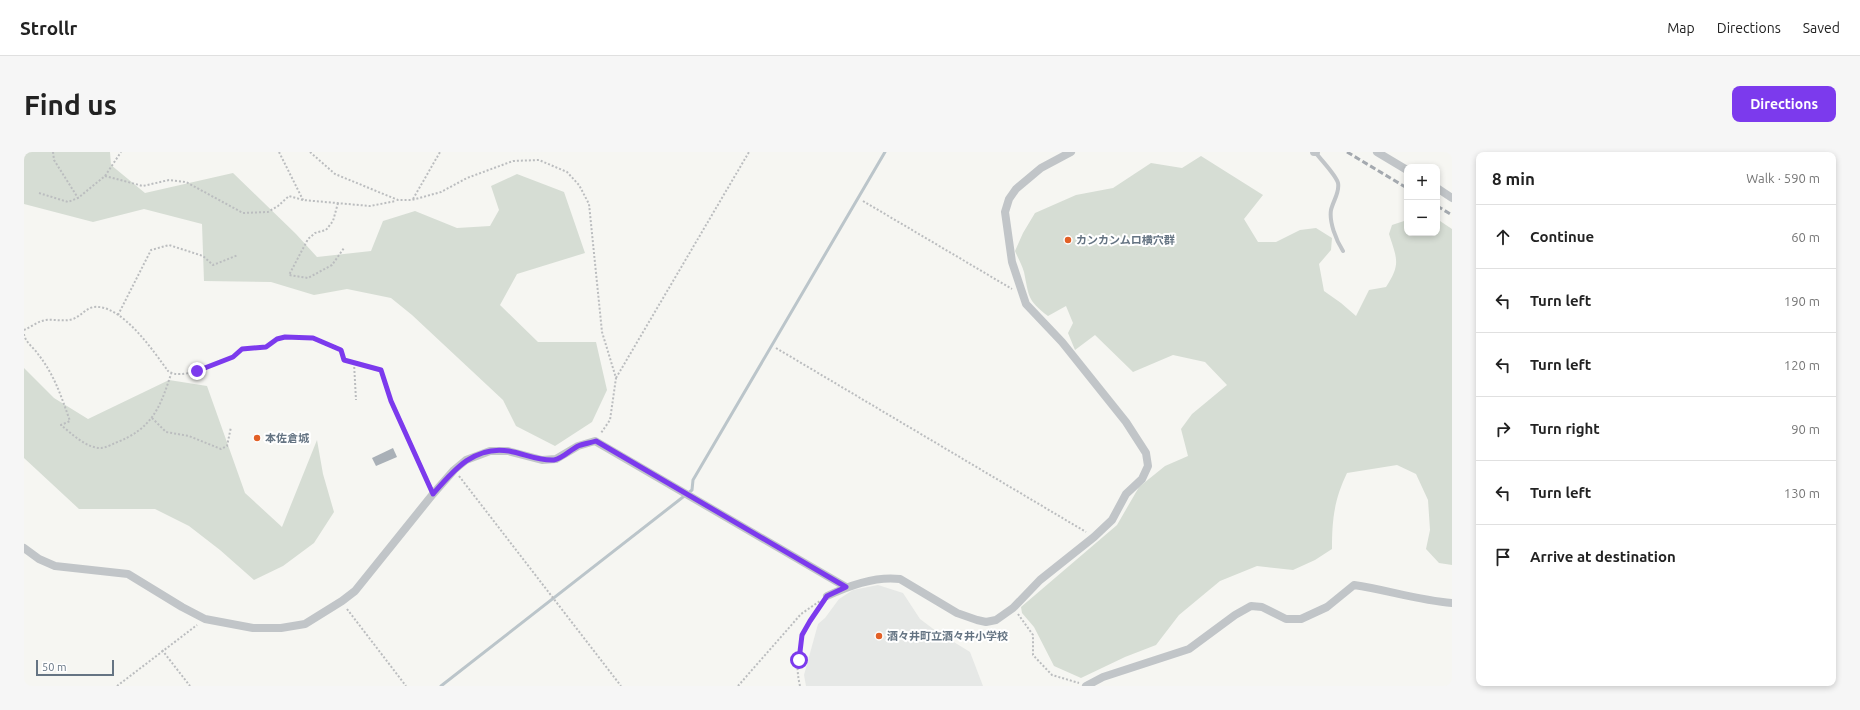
<!DOCTYPE html>
<meta charset="utf-8">
<style>
:root{--surface:#fff;--page:#f6f6f6;--text:#222;--muted:#767676;--line:#e0e0e0;--accent:#7c3aed}
body{margin:0;font-family:Ubuntu,"Noto Sans JP",sans-serif;background:var(--page);color:var(--text)}
.controls{position:absolute;right:12px;top:12px;display:grid;overflow:hidden;border-radius:8px;box-shadow:0 2px 6px #0003}
.controls button{width:36px;height:36px;display:grid;place-items:center;padding:0;border:0;border-bottom:1px solid var(--line);background:var(--surface);color:var(--text);font:20px sans-serif}
.scale{position:absolute;left:12px;bottom:10px;width:78px;box-sizing:border-box;padding-left:4px;border:2px solid #657483;border-top:0;font-size:11px;line-height:14px;white-space:nowrap;color:#657483;-webkit-text-stroke:3px #fff;paint-order:stroke}
.stop{position:absolute;width:12px;height:12px;margin:-9px;border:3px solid #7c3aed;border-radius:50%;background:#fff}
.stop.end{background:#7c3aed;border-color:#fff;box-shadow:0 1px 4px #0008}
.list{margin:0;padding:0;list-style:none}
h2{display:flex;justify-content:space-between;align-items:center;height:52px;margin:0;padding:0 16px;font-size:17px}
h2 small{font-size:13px;font-weight:400;color:var(--muted)}
.list li{display:grid;grid-template-columns:26px 1fr auto;gap:12px;align-items:center;box-sizing:border-box;height:64px;padding:0 16px;border-top:1px solid var(--line)}
.list b{display:block;font-size:15px;white-space:nowrap}
.list em{font-size:13px;font-style:normal;color:var(--muted)}
.icon{flex:none;width:22px;height:22px;fill:none;stroke:currentColor;stroke-width:2;stroke-linecap:round;stroke-linejoin:round}
.map{position:relative;flex:none;width:1428px;height:534px;overflow:hidden;border-radius:8px}
header{display:flex;align-items:center;gap:24px;box-sizing:border-box;height:56px;padding:0 20px;background:var(--surface);border-bottom:1px solid var(--line)}
header strong{font-size:19px}
nav{display:flex;gap:22px;margin-inline-start:auto;font-size:14px}
.intro{display:flex;align-items:center;justify-content:space-between;box-sizing:border-box;height:96px;padding:0 24px}
h1{margin:0;font-size:28px}
.button{padding:10px 18px;border-radius:8px;background:var(--accent);color:#fff;font-size:14px;font-weight:700}
main{display:flex;gap:24px;padding:0 24px}
aside{flex:1;background:var(--surface);border-radius:8px;box-shadow:0 2px 6px #0003}
.map>svg:first-child{display:block}
</style>
<header>
<strong>Strollr</strong>
<nav><a>Map</a><a>Directions</a><a>Saved</a></nav>
</header>
<div class="intro"><h1>Find us</h1><a class="button">Directions</a></div>
<main>
<div class="map">
<svg width="1428" height="534" viewBox="0 0 1428 534">
<rect width="100%" height="100%" fill="#f6f6f2"/>
<polygon fill="#e6e8e6" points="854,433 879,441 896,467 912,479 946,500 959,534 782,534 780,523 794,472 801,466 815,447 829,438"/>
<g fill="#d6ddd4">
<polygon points="0,0 86,0 87,13 121,41 209,21 272,82 293,105 347,99 359,69 391,59 433,76 466,74 475,58 467,34 493,22 540,40 561,101 493,122 476,153 514,190 572,190 583,238 568,270 531,294 492,274 479,248 388,163 367,146 323,137 290,143 247,130 180,129 178,72 120,57 69,70 0,52"/>
<path d="M1177,4l62,39 -19,24 14,23h18l24,-12 16,-2 16,10 -1,12 -12,14 5,27 17,12 15,13 13,-26 17,-3c15,-23 11,-28 3,-53l3,-9 15,-5v13h30v-14l15,10v336l-13,-2 -13,-14 4,-19 -2,-30 -12,-26 -19,-9 -50,8c-13,27 -15,47 -15,76l-17,11 -22,10 -36,-4 -37,15 -41,34 -23,30 -31,12 -44,21 -27,-12 -20,-39 -12,-14 -1,-6 96,-82 22,-38 26,-21 23,-10 -7,-27 11,-15 35,-29 -22,-23 -32,-7 -40,17 -38,-37 -20,15 -7,-17 5,-10 -7,-17 -18,10c-21,-16 -19,-20 -24,-44 -2,-7 -6,-14 -9,-21l8,-18 12,-20 41,-18 37,-7 38,-25 31,5z"/>
<polygon points="0,216 30,246 64,267 145,228 183,234 221,341 258,375 293,288 299,322 310,360 290,391 259,414 230,428 196,398 165,374 131,357 55,357 0,306"/>
</g>
<g fill="none" stroke-linecap="round" stroke-linejoin="round">
<polyline stroke="#bbc5ca" stroke-width="3" points="417,534 668,338 669,328 861,0"/>
</g>
<polygon fill="#a9b0b7" points="369,296 373,305 352,314 348,306"/>
<g fill="none" stroke-linecap="round" stroke-linejoin="round">
<g stroke="#bbbdbf" stroke-width="2" stroke-dasharray="2 2" stroke-linecap="butt">
<polyline points="29,0 30,8 54,46"/>
<polyline points="255,0 279,48"/>
<polyline points="286,0 311,22 374,48 388,48 417,40 443,26 489,9 515,8 543,20 555,33 565,52 578,180 592,226 586,268 577,281"/>
<polyline points="81,24 119,34 145,28 162,30 219,61 244,60 254,54 265,44 279,48 346,54 372,49"/>
<polyline points="15,41 44,50 54,46 81,24 97,0"/>
<polyline points="389,47 416,0"/>
<polyline points="839,49 988,137"/>
<polyline points="314,51 309,69 302,78 291,81 284,87 265,123 284,126 308,113 320,96"/>
<polyline points="94,163 127,98 145,93 179,104 189,113 214,103"/>
<path d="M0,178c7,-3 14,-9 22,-10 9,-1 18,2 27,-1 8,-3 13,-11 21,-12 28,-3 60,45 74,64 12,10 50,-7 64,-14 3,-2 6,-5 10,-7 6,-4 17,-1 24,-3 7,-3 11,-9 19,-10 21,-3 38,6 56,13l3,10 37,10 8,24"/>
<path d="M0,182c1,8 10,14 14,20 17,22 23,42 32,67l-9,4c11,9 25,23 40,23 4,0 10,-3 14,-5 37,-14 45,-35 56,-69"/>
<polyline points="752,196 1062,380"/>
<polyline points="330,211 332,248"/>
<polyline points="592,226 725,0"/>
<polyline points="128,266 142,280 165,284 197,297 203,294 207,275"/>
<polyline points="435,324 597,534"/>
<polyline points="323,457 382,534"/>
<polyline points="994,462 1009,483 1009,503 1028,523 1055,531"/>
<polyline points="138,498 166,534"/>
<polyline points="93,534 173,473"/>
<polyline points="714,534 777,462 796,449"/>
<path d="M776,534c-8,-34 4,-57 23,-84"/>
</g>
<g stroke="#c1c5c8" stroke-width="4">
<path d="M1292,1c5,7 20,22 22,30 2,9 -5,18 -7,27 -2,12 5,30 12,41"/>
<polyline points="367,249 409,342"/>
</g>
<g stroke="#c1c5c8" stroke-width="8">
<polyline points="1290,0 1292,0"/>
<polyline points="1353,0 1383,18"/>
<polyline points="1413,36 1428,46"/>
<polyline points="0,396 15,407 31,414 104,422 158,455 181,467 229,476 257,476 281,472 318,449 331,439 409,342 430,318 442,308 466,299 484,299 518,308 532,307 554,294 571,289 822,435"/>
<path d="M803,444c21,-10 50,-20 73,-17l57,34 20,7 9,2 10,-2 17,-12 27,-28 54,-43 18,-17 14,-26 16,-15 6,-13 -2,-13 -20,-31 -64,-80 -36,-38 -14,-42 -7,-50 4,-13 7,-10 25,-21 30,-16"/>
<path d="M1062,534l17,-9 86,-28 46,-34 16,-9 11,1 24,12h15l26,-12 27,-22c33,5 65,15 98,18"/>
</g>
<g stroke="#a4a9af" stroke-width="3" stroke-dasharray="6 3" stroke-linecap="butt">
<polyline points="1323,0 1383,36"/>
<polyline points="1413,54 1428,63"/>
</g>
</g>
<g fill="none" stroke-linecap="round" stroke-linejoin="round">
<path stroke="#7c3aed" stroke-width="5" d="M173,219l36,-14 9,-8 24,-2 11,-8 8,-2 28,1 28,12 3,10 37,10 10,31 42,93c20,-23 41,-49 76,-43 16,3 29,10 45,9 8,-1 16,-10 24,-14 5,-2 12,-3 18,-5l250,146 -19,9 -17,25 -8,14 -3,25"/>
</g>
<g fill="#e26026" stroke="#fff" stroke-width="1.5">
<circle cx="1044" cy="88" r="4"/>
<circle cx="233" cy="286" r="4"/>
<circle cx="855" cy="484" r="4"/>
</g>
<g text-anchor="middle" dominant-baseline="central" stroke-width="4" stroke-linejoin="round" paint-order="stroke">
<g font-size="11" font-weight="bold" fill="#657483" stroke="#fff" text-anchor="start">
<text x="1052" y="88">カンカンムロ横穴群</text>
<text x="241" y="286">本佐倉城</text>
<text x="863" y="484">酒々井町立酒々井小学校</text>
</g>
</g>
</svg>
<div class="controls">
<button>+</button>
<button>−</button>
</div>
<div class="scale">50 m</div>
<div class="stop" style="left:775px;top:508px"></div>
<div class="stop end" style="left:173px;top:219px"></div>
</div>
<aside>
<h2>8 min<small>Walk · 590 m</small></h2>
<ul class="list">
<li><svg class="icon" aria-label="ahead" viewBox="0 0 24 24"><path d="M12 20V5M6 11l6-6 6 6"/></svg><div><b>Continue</b></div><em>60 m</em></li>
<li><svg class="icon" aria-label="left" viewBox="0 0 24 24"><path d="M17 20v-9H6M10 6l-5 5 5 5"/></svg><div><b>Turn left</b></div><em>190 m</em></li>
<li><svg class="icon" aria-label="left" viewBox="0 0 24 24"><path d="M17 20v-9H6M10 6l-5 5 5 5"/></svg><div><b>Turn left</b></div><em>120 m</em></li>
<li><svg class="icon" aria-label="right" viewBox="0 0 24 24"><path d="M7 20v-9h11M14 6l5 5-5 5"/></svg><div><b>Turn right</b></div><em>90 m</em></li>
<li><svg class="icon" aria-label="left" viewBox="0 0 24 24"><path d="M17 20v-9H6M10 6l-5 5 5 5"/></svg><div><b>Turn left</b></div><em>130 m</em></li>
<li><svg class="icon" aria-label="arrive" viewBox="0 0 24 24"><path d="M6 21V4h12l-3 4 3 4H6"/></svg><div><b>Arrive at destination</b></div></li>
</ul>
</aside>
</main>
